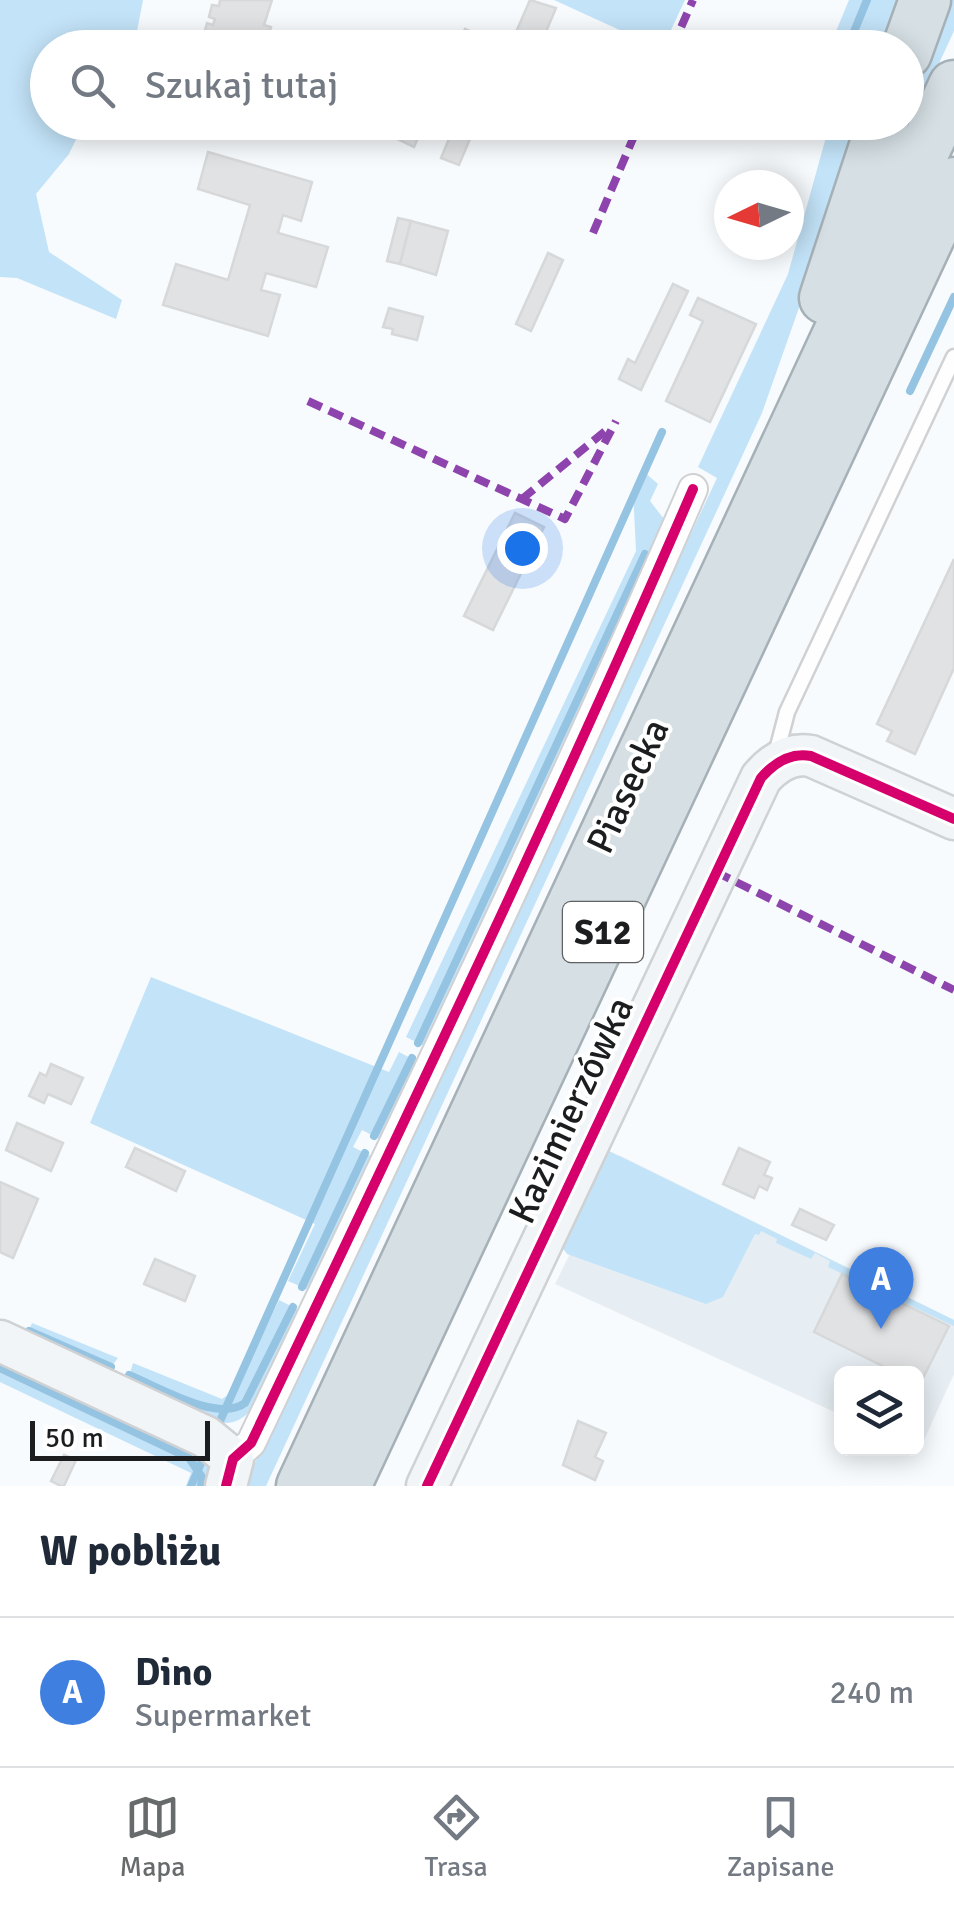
<!DOCTYPE html>
<html lang="pl">
<meta charset="utf-8">
<style>
:root{--surface:#fff;--page:#f6f6f7;--text:#1f2937;--muted:#747a83;--line:#e0e1e3;--accent:#686b6c}
body{margin:0;font-family:Signika,sans-serif;background:var(--page);color:var(--text)}
.controls{position:absolute;right:30px;bottom:30px;display:grid;overflow:hidden;border-radius:15px;box-shadow:0 5px 25px #0003}
.controls button{width:90px;height:90px;display:grid;place-items:center;padding:0;border:0;border-bottom:2px solid var(--line);background:var(--surface);color:var(--text);font:50px sans-serif}
.compass{position:absolute;left:714px;top:170px;width:90px;height:90px;border-radius:50%;background:var(--surface);box-shadow:0 5px 25px #0003;rotate:265deg}
.scale{position:absolute;left:30px;bottom:25px;width:180px;box-sizing:border-box;padding-left:10px;border:5px solid #1b1d1e;border-top:0;font-size:28px;line-height:35px;white-space:nowrap;color:#1b1d1e;-webkit-text-stroke:8px #fff;paint-order:stroke}
.you{position:absolute;left:522px;top:548px;width:35px;height:35px;margin:-25px;border:8px solid #fff;border-radius:50%;background:#1a73e8;box-shadow:0 0 0 15px #1a73e833}
.badge{display:grid;place-items:center;width:65px;height:65px;border-radius:50%;background:var(--accent);color:#fff;font-size:32px;font-weight:700}
.pin{position:absolute;translate:-50% -82px;filter:drop-shadow(0 2px 5px #0008)}
.pin::after{content:'';position:absolute;top:52px;width:35px;height:30px;background:inherit;clip-path:polygon(0 0,100% 0,50% 100%)}
.list{margin:0;padding:0;list-style:none}
h2{display:flex;justify-content:space-between;align-items:center;height:130px;margin:0;padding:0 40px;font-size:42px}
h2 small{font-size:32px;font-weight:400;color:var(--muted)}
.list li{display:grid;grid-template-columns:65px 1fr auto;gap:30px;align-items:center;box-sizing:border-box;height:150px;padding:0 40px;border-top:2px solid var(--line)}
.list b{display:block;font-size:38px;white-space:nowrap}
.list p{margin:0;font-size:32px;white-space:nowrap;color:var(--muted)}
.list em{font-size:32px;font-style:normal;color:var(--muted)}
.icon{flex:none;width:55px;height:55px;fill:none;stroke:currentColor;stroke-width:2;stroke-linecap:round;stroke-linejoin:round}
.map{position:relative;flex:none;width:954px;height:1486px;overflow:hidden}
.search{position:absolute;background:var(--surface);box-shadow:0 5px 25px #0003;left:30px;right:30px;top:30px;height:110px;display:flex;align-items:center;gap:25px;box-sizing:border-box;padding:0 35px;border-radius:55px;color:var(--muted);font-size:38px}
.sheet{height:280px;background:var(--surface)}
nav{display:flex;justify-content:space-around;align-items:center;box-sizing:border-box;height:140px;border-top:2px solid var(--line);background:var(--surface);font-size:28px;color:var(--muted)}
nav a{display:grid;justify-items:center;gap:5px}
nav .on{color:var(--accent)}
.map>svg:first-child{display:block}
</style>
<div class="map">
<svg width="954" height="1486" viewBox="0 0 954 1486">
<rect width="100%" height="100%" fill="#f8fbfd"/>
<polygon fill="#e7eef3" points="619,1155 954,1320 954,1374 919,1451 914,1449 916,1374 842,1374 841,1415 555,1284"/>
<g fill="#c3e3f8">
<polygon points="0,0 143,0 134,47 48,48 48,122 84,123 69,154 36,194 49,252 122,300 116,319 17,278 0,277"/>
<polygon points="554,0 685,0 663,47 659,48"/>
<polygon points="849,0 903,0 888,47 829,48"/>
<polygon points="943,0 954,0 954,31 910,126 902,123 906,122 907,101"/>
<polygon points="826,123 864,123 762,413 266,1486 244,1486 717,478 698,467 788,274 826,137"/>
<polygon points="643,471 658,484 650,501 664,519 666,535 426,1047 406,1037 636,551 633,490"/>
<polygon points="151,977 389,1072 399,1052 420,1063 383,1141 362,1130 353,1147 375,1158 313,1292 288,1281 315,1224 90,1123"/>
<polygon points="607,1150 954,1320 954,1326 828,1267 830,1261 815,1253 811,1259 776,1243 777,1239 761,1231 759,1235 755,1234 723,1297 706,1304 567,1254 561,1246"/>
<path d="M279,1300l24,12 -51,97c-12,13 -21,16 -38,13l-87,-38 6,-21 89,36 14,-10z"/>
<polygon points="32,1323 118,1358 104,1376 26,1338"/>
<polygon points="0,1358 197,1449 210,1463 211,1486 186,1486 191,1473 0,1382"/>
</g>
<g fill="none" stroke-linecap="round" stroke-linejoin="round">
<g stroke="#95c4e2" stroke-width="8">
<polyline points="851,48 851,39 867,0"/>
<polyline points="910,391 954,297"/>
<polyline points="418,1043 645,554"/>
<polyline points="374,1136 412,1058"/>
<polyline points="302,1287 365,1153"/>
<polyline points="29,1331 111,1367"/>
<polyline points="0,1368 189,1458 202,1477 201,1486"/>
<path d="M129,1375c30,12 89,48 116,28l48,-96"/>
<polyline points="220,1421 662,432"/>
<polyline points="191,1486 202,1461"/>
</g>
</g>
<g fill="#e1e2e4" stroke="#d6d8d9" stroke-width="2.5">
<polygon points="220,0 272,0 264,25 271,27 265,48 207,48 209,39 203,38 207,23 213,25 215,19 209,17 212,5 219,6"/>
<polygon points="530,0 556,8 539,48 509,48"/>
<polygon points="465,29 508,48 457,48"/>
<polygon points="399,122 425,122 414,147 393,137"/>
<polygon points="456,122 477,122 459,165 441,158"/>
<polygon points="208,152 312,182 301,221 283,215 278,233 328,247 316,287 266,273 261,290 280,295 268,336 163,305 176,264 228,280 250,205 198,189"/>
<polygon points="398,218 411,221 400,264 387,261"/>
<polygon points="411,221 448,231 436,275 400,264"/>
<polygon points="548,253 563,260 531,331 516,324"/>
<polygon points="673,284 688,291 641,390 619,379 628,359 635,363"/>
<polygon points="698,298 756,324 710,422 666,401 703,321 690,315"/>
<polygon points="389,308 423,317 417,340 392,334 393,329 383,327"/>
<polygon points="515,513 544,527 493,630 464,616"/>
<polygon points="954,559 954,668 915,754 887,741 892,731 877,724"/>
<polygon points="51,1064 83,1078 71,1104 48,1094 44,1103 29,1096 40,1073 46,1076"/>
<polygon points="17,1123 63,1143 51,1171 6,1150"/>
<polygon points="135,1148 185,1171 176,1191 126,1167"/>
<polygon points="739,1148 770,1162 764,1175 772,1178 767,1190 759,1186 754,1198 723,1184"/>
<polygon points="0,1182 38,1199 13,1258 0,1252"/>
<polygon points="800,1209 834,1225 826,1240 792,1225"/>
<polygon points="155,1259 195,1276 185,1301 144,1284"/>
<polygon points="842,1274 949,1326 920,1384 916,1382 916,1374 899,1374 814,1332"/>
<polygon points="578,1421 606,1433 595,1457 603,1461 595,1480 563,1465"/>
<polygon points="64,1455 76,1460 64,1486 61,1486 51,1481"/>
</g>
<g fill="none" stroke-linecap="round" stroke-linejoin="round">
<defs>
<polyline id="lane" points="775,758 787,712 954,357"/>
<path id="street" d="M233,1459l18,-16c151,-317 303,-632 442,-954"/>
<g id="secondary">
<polyline points="0,1341 206,1437 233,1459 226,1486"/>
<path d="M427,1486l334,-708c13,-15 29,-26 50,-22l143,63"/>
</g>
<g id="highway">
<polyline points="906,53 925,0"/>
<polyline points="825,298 883,122"/>
<polyline points="302,1486 954,86"/>
<polyline points="345,1486 954,183"/>
</g>
</defs>
<use href="#lane" stroke="#cfd1d3" stroke-width="19"/>
<use href="#street" stroke="#cfd1d3" stroke-width="32"/>
<use href="#secondary" stroke="#cfd1d3" stroke-width="45"/>
<use href="#highway" stroke="#a5b0b7" stroke-width="55"/>
<use href="#lane" stroke="#fefeff" stroke-width="14"/>
<use href="#street" stroke="#fefeff" stroke-width="28"/>
<use href="#secondary" stroke="#f1f5f7" stroke-width="40"/>
<use href="#highway" stroke="#d5dfe4" stroke-width="50"/>
<g stroke="#8e44ad" stroke-width="8" stroke-dasharray="15 8" stroke-linecap="butt">
<polyline points="672,48 693,0"/>
<polyline points="593,233 640,122"/>
<polyline points="308,401 565,519 616,421"/>
<polyline points="522,499 609,428"/>
<polyline points="716,872 954,990"/>
</g>
<defs>
<g id="cycleway">
<path d="M226,1486l7,-27 18,-16c151,-317 303,-632 442,-954"/>
<path d="M427,1486l334,-708c13,-15 29,-26 50,-22l143,63"/>
</g>
</defs>
<use href="#cycleway" stroke="#fff" stroke-width="16"/>
<use href="#cycleway" stroke="#d6006c" stroke-width="10"/>
</g>
<g text-anchor="middle" dominant-baseline="central" stroke-width="8" stroke-linejoin="round" paint-order="stroke">
<rect fill="#fff" stroke="#5f6162" stroke-width="2.5" x="563" y="902" width="80" height="60" rx="8"/>
<g font-size="35" font-weight="bold" fill="#1b1d1e">
<text x="603" y="932">S12</text>
</g>
<g font-size="38" fill="#1b1d1e" stroke="#fff">
<text transform="translate(628 786) rotate(-65)">Piasecka</text>
<text transform="translate(571 1110) rotate(-65)">Kazimierzówka</text>
</g>
</g>
</svg>
<div class="controls">
<button><svg class="icon" aria-label="layers" viewBox="0 0 24 24"><path d="M12 4l9 5-9 5-9-5zM3 14l9 5 9-5"/></svg></button>
</div>
<svg class="compass" viewBox="-18 -18 36 36"><path d="M0-13l5 13h-10z" fill="#e53935"/><path d="M0 13l5-13h-10z" fill="#747a83"/></svg>
<div class="scale">50 m</div>
<div class="you"></div>
<div class="pin badge" style="left:881px;top:1329px;background:#3f7fe0">A</div>
<div class="search"><svg class="icon" aria-label="search" viewBox="0 0 24 24"><circle cx="10" cy="10" r="6"/><path d="M15 15l6 6"/></svg>Szukaj tutaj</div>
</div>
<section class="sheet">
<h2>W pobliżu<small></small></h2>
<ul class="list">
<li><span class="badge" style="background:#3f7fe0">A</span><div><b>Dino</b><p>Supermarket</p></div><em>240 m</em></li>
</ul>
</section>
<nav>
<a class="on"><svg class="icon" aria-label="map" viewBox="0 0 24 24"><path d="M3 6l6-2 6 2 6-2v14l-6 2-6-2-6 2zM9 4v14M15 6v14"/></svg>Mapa</a>
<a><svg class="icon" aria-label="directions" viewBox="0 0 24 24"><path d="M12 3l9 9-9 9-9-9zM9 14v-3h6M13 9l2 2-2 2"/></svg>Trasa</a>
<a><svg class="icon" aria-label="saved" viewBox="0 0 24 24"><path d="M7 4h10v16l-5-4-5 4z"/></svg>Zapisane</a>
</nav>
